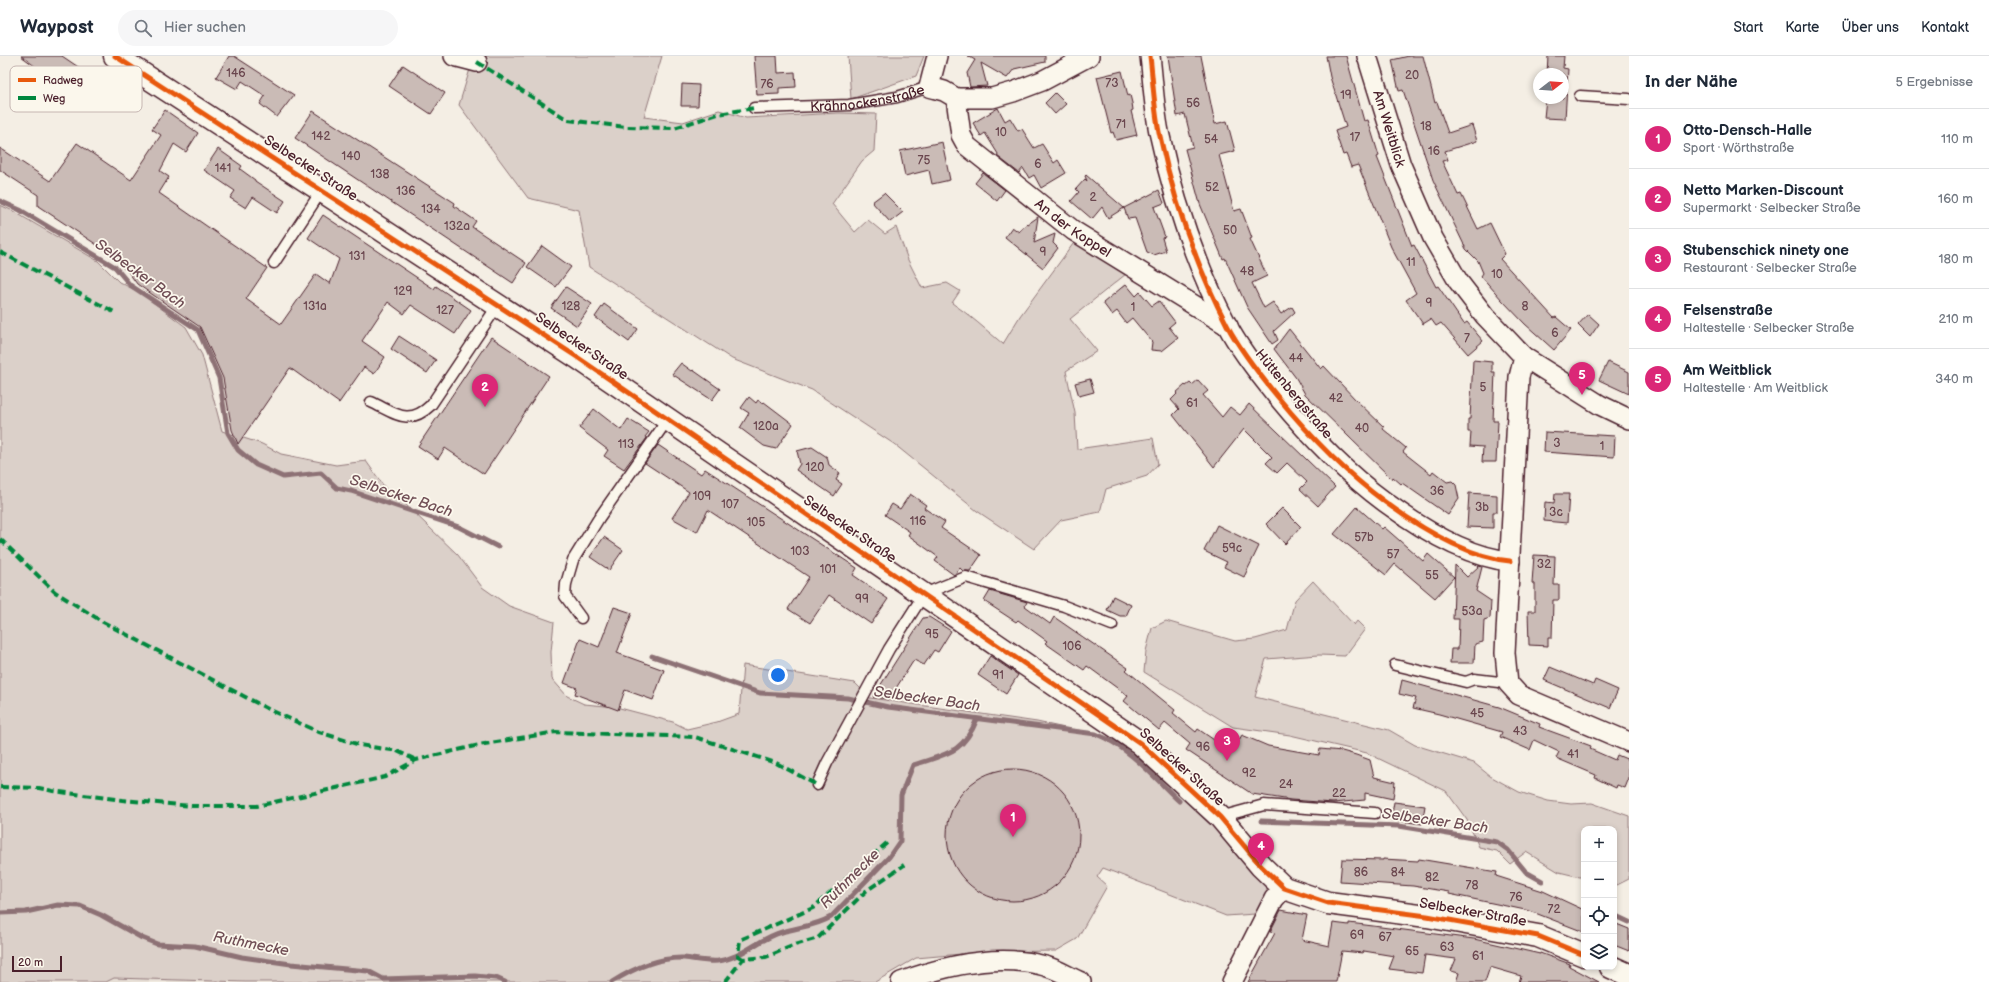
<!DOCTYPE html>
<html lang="de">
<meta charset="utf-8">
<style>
:root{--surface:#fff;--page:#f6f6f7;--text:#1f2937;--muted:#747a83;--line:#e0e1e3;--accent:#db2777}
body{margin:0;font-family:"Balsamiq Sans",sans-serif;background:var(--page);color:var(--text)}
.controls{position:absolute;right:12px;bottom:12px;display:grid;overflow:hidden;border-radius:8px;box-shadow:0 2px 6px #0003}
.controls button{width:36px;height:36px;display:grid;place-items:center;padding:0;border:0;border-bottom:1px solid var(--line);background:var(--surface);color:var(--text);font:20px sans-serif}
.compass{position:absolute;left:1533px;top:12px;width:36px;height:36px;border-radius:50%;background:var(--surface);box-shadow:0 2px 6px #0003;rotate:73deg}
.scale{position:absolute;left:12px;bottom:10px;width:50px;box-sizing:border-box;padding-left:4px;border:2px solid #4a1f2b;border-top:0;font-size:11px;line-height:14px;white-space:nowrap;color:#4a1f2b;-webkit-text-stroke:3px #fbf7ec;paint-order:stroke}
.you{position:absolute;left:778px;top:619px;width:14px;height:14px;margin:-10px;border:3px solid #fff;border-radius:50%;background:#1a73e8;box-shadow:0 0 0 6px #1a73e833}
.badge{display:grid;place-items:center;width:26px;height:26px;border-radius:50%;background:var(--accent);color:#fff;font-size:13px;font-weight:700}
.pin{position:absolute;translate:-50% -33px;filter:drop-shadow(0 1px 2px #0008)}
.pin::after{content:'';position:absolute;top:21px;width:14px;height:12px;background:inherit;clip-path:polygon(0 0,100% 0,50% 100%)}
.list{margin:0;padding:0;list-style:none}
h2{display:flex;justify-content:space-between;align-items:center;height:52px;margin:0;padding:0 16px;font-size:17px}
h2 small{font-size:13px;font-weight:400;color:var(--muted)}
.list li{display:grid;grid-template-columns:26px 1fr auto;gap:12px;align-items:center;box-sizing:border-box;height:60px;padding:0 16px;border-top:1px solid var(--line)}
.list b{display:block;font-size:15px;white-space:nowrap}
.list p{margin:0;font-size:13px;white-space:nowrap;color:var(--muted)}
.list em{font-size:13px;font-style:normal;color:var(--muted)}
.icon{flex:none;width:22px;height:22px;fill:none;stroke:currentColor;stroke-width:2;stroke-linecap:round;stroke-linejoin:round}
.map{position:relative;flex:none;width:1629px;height:926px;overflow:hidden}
header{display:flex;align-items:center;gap:24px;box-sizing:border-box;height:56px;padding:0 20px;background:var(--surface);border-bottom:1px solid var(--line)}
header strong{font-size:19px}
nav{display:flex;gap:22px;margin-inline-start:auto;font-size:14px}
.search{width:280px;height:36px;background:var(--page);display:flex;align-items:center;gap:10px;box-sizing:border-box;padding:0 14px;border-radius:22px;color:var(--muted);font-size:15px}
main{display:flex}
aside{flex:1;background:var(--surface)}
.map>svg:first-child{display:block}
</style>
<header>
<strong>Waypost</strong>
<div class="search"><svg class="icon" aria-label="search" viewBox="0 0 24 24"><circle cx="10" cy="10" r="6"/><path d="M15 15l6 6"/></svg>Hier suchen</div>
<nav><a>Start</a><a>Karte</a><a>Über uns</a><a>Kontakt</a></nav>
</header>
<main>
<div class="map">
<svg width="1629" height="926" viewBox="0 0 1629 926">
<rect width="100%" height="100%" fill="#f4eee4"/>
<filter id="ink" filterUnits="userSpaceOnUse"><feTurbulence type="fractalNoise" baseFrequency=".025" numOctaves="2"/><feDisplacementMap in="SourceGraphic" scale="8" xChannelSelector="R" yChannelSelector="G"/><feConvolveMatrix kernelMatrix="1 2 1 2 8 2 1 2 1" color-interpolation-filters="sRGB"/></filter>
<g filter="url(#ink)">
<polygon fill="#e7dfd6" points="114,922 245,926 106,926"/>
<g fill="#dbd0c9" stroke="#92787a">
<path d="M474,0h188l-18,61 39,5 36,-12 27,8 93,-5 37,1 -2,37 -12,10 -30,43 23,28 13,-12 17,14 11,-7 12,33 14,28 25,-5 13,8 -8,12c18,12 34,27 51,41l17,-28 56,-76 55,30 -61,49 27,32 -31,20 9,42 2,36 76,-11 5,26 -11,12 -41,13 -6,23 -39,8 -27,29 -57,-38 -83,-67 -82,-54 -80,-31 -143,-92 -10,-57 -51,-12 -69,-93z"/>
<polygon points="848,0 924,0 916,20 851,43"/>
<polygon points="0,149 13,155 98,205 119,226 139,236 186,271 202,299 222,375 262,388 281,398 336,409 366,405 388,436 400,443 458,499 482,531 509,550 554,566 551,596 552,623 567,640 584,648 616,651 673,666 687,673 717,666 739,658 743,609 855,627 870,642 1037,666 1125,685 1215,763 1276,832 1255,858 1226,860 1103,812 1097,821 1107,830 1077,883 1056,895 984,896 916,902 875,926 245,926 114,922 106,926 0,926"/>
<polygon points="1313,525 1354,569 1357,565 1365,573 1345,600 1319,599 1266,603 1255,641 1389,674 1415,689 1474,707 1490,720 1519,736 1548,745 1571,748 1592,747 1629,760 1629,823 1617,829 1614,828 1614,773 1584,773 1584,822 1559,816 1526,796 1510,808 1497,795 1479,791 1467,764 1446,735 1367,697 1290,679 1233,671 1144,616 1146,595 1152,572 1166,565 1235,585 1255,583 1287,574 1295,544"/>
</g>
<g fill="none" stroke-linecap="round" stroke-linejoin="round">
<g stroke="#8d7174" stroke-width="5">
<polyline points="0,145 20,154 115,211 130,229 198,274 219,322 228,377 238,394 256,409 283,421 321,417 337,432 351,435 459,471 498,491"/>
<path d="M652,600l108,37 88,5 40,9 208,27c32,12 59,44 83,67"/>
<polyline points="1261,765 1399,770 1497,786 1508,794 1526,816 1542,825"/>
<polyline points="0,857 26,856 58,849 80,850 101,859 142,882 157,888 195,890 242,901 291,908 368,915 383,923 475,920 496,922 505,926"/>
<polyline points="1614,859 1629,866"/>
<path d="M612,926c22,-14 46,-25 72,-24 11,1 23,4 34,3 24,-3 40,-22 64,-29 17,-5 34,-6 49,-15l58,-60 11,-16 1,-46 12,-30c33,-11 50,-11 64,-46"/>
</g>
</g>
<g fill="#cabbb6" stroke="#4a1f2b">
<polygon points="21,0 62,0 99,25 83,48 49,25 51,22"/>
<polygon points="229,0 234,0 294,39 277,61 260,48 265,40 242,25 237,33 216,21"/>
<polygon points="754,0 777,0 778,17 795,16 796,31 779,32 779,38 757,39"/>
<polygon points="968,0 1045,0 1045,6 1014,13 1007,22 981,7 987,30 970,31 967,17 975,4"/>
<polygon points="1168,0 1201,0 1215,68 1227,65 1235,95 1219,99 1234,155 1241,153 1252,182 1250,183 1267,220 1252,227 1264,252 1273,246 1281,258 1292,251 1295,256 1274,275 1278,284 1272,288 1247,251 1225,202 1223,203 1200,148 1185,93 1193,91 1185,58 1177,60"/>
<polygon points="1326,0 1346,0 1364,65 1368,64 1379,100 1377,101 1412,190 1414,189 1436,231 1438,230 1464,268 1467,266 1483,285 1468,298 1441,267 1436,270 1431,263 1423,268 1406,244 1416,237 1391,191 1358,109 1351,111 1346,98 1343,99 1335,75 1346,71 1330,21"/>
<polygon points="1409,0 1423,0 1435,47 1437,46 1448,77 1472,69 1477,85 1445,95 1448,104 1442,105 1458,139 1461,138 1478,173 1490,167 1505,198 1500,203 1554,262 1556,261 1571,274 1554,294 1525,268 1502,244 1481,220 1483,217 1478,205 1466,193 1433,124 1403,34 1399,35 1392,4"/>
<polygon points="1548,0 1564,0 1563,12 1568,13 1565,63 1544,62 1546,42 1563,42 1563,18 1547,18"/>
<polygon points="403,9 445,37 431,58 389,30"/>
<polygon points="1122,15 1128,40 1130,39 1132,47 1133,54 1131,55 1137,79 1116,84 1113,76 1111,77 1097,21"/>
<polygon points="682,28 699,29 698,50 681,50"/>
<polygon points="1055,37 1066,48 1055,58 1045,47"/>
<polygon points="998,52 1005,65 1010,62 1018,75 1022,73 1034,92 1042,88 1054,107 1058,104 1066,117 1041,132 1034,119 1029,122 1023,112 1019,117 997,100 998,98 985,77 981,80 973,67"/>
<polygon points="165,54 198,77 186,96 174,88 160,115 169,121 159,137 267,212 246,243 281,268 316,218 330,228 339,203 308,182 323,159 434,233 436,230 471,254 455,278 411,249 404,258 388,246 362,285 385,301 374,318 364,311 339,347 290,312 238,388 232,374 223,322 200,271 137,228 127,214 123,212 126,208 38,150 38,139 0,114 0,92 50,125 77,87 131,124 161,79 152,73"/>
<polygon points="313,55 455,147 454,150 476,165 472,171 526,207 513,227 295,82"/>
<polygon points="942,86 950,124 932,128 929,114 905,120 900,95"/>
<polygon points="218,93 242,110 240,113 255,124 255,125 285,145 277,157 253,141 246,152 230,142 235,135 204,114"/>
<polygon points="983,117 1005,134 997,145 975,127"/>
<polygon points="1086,119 1124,152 1108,162 1102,151 1092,163 1071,145 1079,136 1076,133 1085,123 1087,125 1085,120"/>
<polygon points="1159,134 1164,147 1154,151 1165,181 1162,182 1166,195 1154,199 1147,196 1135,162 1128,163 1124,152"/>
<polygon points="884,137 903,156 890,166 872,146"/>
<polygon points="1038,161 1034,187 1055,178 1053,187 1058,192 1043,212 1005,181 1012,171 1019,176 1027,167 1028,168"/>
<polygon points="542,190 571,211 556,231 527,211"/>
<polygon points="1126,228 1136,240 1140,236 1152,250 1159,245 1175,266 1169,271 1178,282 1162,295 1151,294 1152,286 1132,262 1126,267 1117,255 1112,259 1103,247"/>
<polygon points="566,231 592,248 577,270 551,252"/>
<polygon points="604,248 638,273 629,286 595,261"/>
<polygon points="1588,258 1599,268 1590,281 1578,269"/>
<polygon points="1289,273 1321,313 1324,310 1356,344 1384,371 1383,373 1406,392 1403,396 1431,418 1433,415 1447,426 1452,425 1456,429 1459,443 1448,459 1402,427 1401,428 1393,421 1392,423 1305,338 1296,322 1274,293"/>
<polygon points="399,280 436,304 427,317 391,293"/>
<polygon points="491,281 549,320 484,418 445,392 438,403 418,390"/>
<polygon points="1473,304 1492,306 1492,316 1495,316 1493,365 1498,365 1496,406 1482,406 1483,391 1470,390 1471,376 1468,376 1468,363 1470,363"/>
<polygon points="1608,306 1629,316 1629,338 1599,324"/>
<polygon points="681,307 692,315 693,314 720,333 712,344 672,318"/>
<polygon points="1090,323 1094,336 1079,340 1075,327"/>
<polygon points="1198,324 1208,335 1203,339 1222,361 1230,351 1240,359 1249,348 1335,431 1318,450 1300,433 1307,426 1287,407 1277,417 1266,407 1272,401 1244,373 1214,411 1173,359 1179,353 1171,344 1177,338 1176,337 1185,329 1186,330 1190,327 1192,329"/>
<polygon points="749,341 756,347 758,344 763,347 764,346 793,368 776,393 764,390 740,372 749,357 741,352"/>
<polygon points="594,353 621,374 628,363 649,376 645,381 647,382 624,413 604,400 608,394 579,372"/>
<polygon points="1545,376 1615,380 1614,401 1544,396"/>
<polygon points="658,389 701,418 705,413 857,512 853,519 888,543 871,568 829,539 810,567 788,553 809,521 708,454 697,476 672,462 689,436 645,407"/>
<polygon points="812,391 827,401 829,409 840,417 836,424 842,428 834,440 796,414 800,408 797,395"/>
<polygon points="1469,437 1497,439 1497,456 1493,456 1493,472 1467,471"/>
<polygon points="910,438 926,449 924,452 945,466 941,472 981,499 970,515 963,515 960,512 954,519 935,505 938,501 908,479 910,476 885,459 892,448 900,453"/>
<polygon points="1555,438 1569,438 1567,467 1544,465 1545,446 1554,447"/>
<polygon points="1357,451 1382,473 1384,471 1423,505 1428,498 1454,521 1435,542 1395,508 1386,519 1334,478"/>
<polygon points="1282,452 1301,471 1285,488 1266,468"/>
<polygon points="1217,469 1259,490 1244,521 1224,511 1227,506 1204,495"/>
<polygon points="604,481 623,494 609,514 590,501"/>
<polygon points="1534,499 1555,500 1554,529 1559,529 1559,544 1553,544 1552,582 1548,582 1548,590 1529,589 1528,555 1535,555 1535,528 1532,527"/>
<polygon points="1455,509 1467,521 1479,510 1482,511 1476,535 1491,545 1490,562 1484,564 1483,586 1475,588 1474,607 1450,607 1451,593 1458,593 1459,563 1453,563"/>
<polygon points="990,535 1027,546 1025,550 1050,568 1054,561 1128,612 1126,614 1175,654 1173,657 1196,676 1198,673 1220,688 1224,682 1232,687 1235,682 1239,684 1242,679 1268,690 1319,699 1320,693 1342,695 1356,699 1370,704 1374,721 1395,726 1393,743 1365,737 1365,744 1333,747 1291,744 1252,738 1186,694 1190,688 1165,667 1159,674 1124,645 1128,640 1087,610 1084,614 1045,587 1047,585 1018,564 1016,566 984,545"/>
<polygon points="1113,540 1131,549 1126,560 1120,560 1107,554"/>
<polygon points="614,551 632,557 617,597 664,614 653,644 625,634 618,654 575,638 577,632 564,627 580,583 599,591"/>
<polygon points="929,561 951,575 938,596 934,594 924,609 914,604 889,643 873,641 923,562"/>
<polygon points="990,600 1018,619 1006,638 978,619"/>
<polygon points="1550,611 1593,629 1595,624 1618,634 1610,652 1544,624"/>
<polygon points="1402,624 1499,651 1540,668 1539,671 1591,690 1590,693 1615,704 1617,699 1629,704 1629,722 1625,732 1617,729 1616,732 1595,722 1596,719 1556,702 1559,696 1534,684 1530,694 1500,681 1502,676 1439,658 1413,652 1416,642 1399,638"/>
<circle cx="1013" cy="779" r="66"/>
<polygon points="1394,746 1425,750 1422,768 1391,764"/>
<polygon points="1342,803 1383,804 1383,803 1418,805 1419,803 1497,816 1496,820 1543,835 1584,854 1584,876 1530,855 1449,838 1449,836 1413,830 1340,825"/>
<polygon points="1281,854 1307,859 1302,884 1329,890 1333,867 1349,869 1349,867 1373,870 1474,883 1540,898 1540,897 1570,908 1569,910 1599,926 1519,926 1521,920 1490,911 1485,926 1456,926 1459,917 1451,915 1456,903 1425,899 1422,917 1389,913 1394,900 1364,895 1363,897 1342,895 1336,926 1248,926 1275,877 1270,876"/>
<polygon points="1614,867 1629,873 1629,895 1614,889"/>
</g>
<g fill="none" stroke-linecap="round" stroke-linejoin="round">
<defs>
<g id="lane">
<polyline points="1580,40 1629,43"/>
<path id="s1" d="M754,52l95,-3 48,-8 32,-10"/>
<polyline points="274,207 322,134"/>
<path d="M371,346c24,11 37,25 60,3l67,-100"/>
<polyline points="581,562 565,540 566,528 573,504 599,462 668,363"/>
<polyline points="1395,609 1466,626 1474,623 1508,627"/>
<polyline points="817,729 827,707 889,593 924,538 966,521 1064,550 1112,569"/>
<polyline points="1220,761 1264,749 1375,757"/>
</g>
<g id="street">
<polyline points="454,0 477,6"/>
<polyline points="937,0 929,31 944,35 956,42 992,42 1013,36 1042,25 1089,0"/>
<path d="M1150,0c3,25 4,51 9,76 14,66 37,133 68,193 13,25 32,49 50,71 32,39 67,76 108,106 34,25 81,55 125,59"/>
<path id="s2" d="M1367,0l34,109 32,73 25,43 27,35 39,41 76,48 29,14"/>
<path id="s3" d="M956,42l5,37 6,11 107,85 154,95"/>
<polyline points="1524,301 1519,321 1505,597 1508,627 1519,639 1629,686"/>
<path d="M901,926c43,-16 98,-29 144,-16 12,3 24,11 36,16"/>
<polyline points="1232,926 1274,843 1284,832"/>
</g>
<g id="secondary">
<polyline points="115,0 577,301 1140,687 1220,761 1261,810 1284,832 1328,847 1427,860 1538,880 1584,899"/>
<polyline points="1611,911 1629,919"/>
</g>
</defs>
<use href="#lane" stroke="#4a1f2b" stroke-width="13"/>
<use href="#street" stroke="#4a1f2b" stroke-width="22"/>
<use href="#secondary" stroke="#4a1f2b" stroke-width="25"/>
<use href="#lane" stroke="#fbf7ec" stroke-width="10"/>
<use href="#street" stroke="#fbf7ec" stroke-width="19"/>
<use href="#secondary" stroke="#fbf7ec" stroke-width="22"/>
<g stroke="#00873e" stroke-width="4" stroke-dasharray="8 4" stroke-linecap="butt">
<polyline points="477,6 568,64 626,71 674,72 718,58 754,52"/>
<polyline points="0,196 114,256"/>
<polyline points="0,483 55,536 103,566 270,654 319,676 360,689 397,695 416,704"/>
<polyline points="0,731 39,732 53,735 122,744 192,750 257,750 385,721 416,704 479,689 556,676 695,681 776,707 817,729"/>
<polyline points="743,903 738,900 740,884 813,852 888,786"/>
<polyline points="725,926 743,903 766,901 795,889 818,882 866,835 904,809"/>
</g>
<defs>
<g id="cycleway">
<polyline points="115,0 577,301 1140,687 1220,761 1261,810 1284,832 1328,847 1427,860 1538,880 1584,899"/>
<path d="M1150,0c3,25 4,51 9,76 14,66 37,133 68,193 13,25 32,49 50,71 32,39 67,76 108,106 34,25 81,55 125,59"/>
</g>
</defs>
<use href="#cycleway" stroke="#fbf7ec" stroke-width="8"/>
<use href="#cycleway" stroke="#e8590c" stroke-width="5"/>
</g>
</g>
<g text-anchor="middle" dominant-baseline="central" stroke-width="3.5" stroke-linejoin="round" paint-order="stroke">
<g font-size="12" fill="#6a464e">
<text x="236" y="17">146</text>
<text x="1412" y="19">20</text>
<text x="1112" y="27">73</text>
<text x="767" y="28">76</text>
<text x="1346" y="39">19</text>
<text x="1193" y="47">56</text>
<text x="1121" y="68">71</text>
<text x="1426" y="70">18</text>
<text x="1001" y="76">10</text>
<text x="321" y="80">142</text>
<text x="1355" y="81">17</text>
<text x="1211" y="83">54</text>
<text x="1434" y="95">16</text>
<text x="351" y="100">140</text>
<text x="924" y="104">75</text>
<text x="1038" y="108">6</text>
<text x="223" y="112">141</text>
<text x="380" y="118">138</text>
<text x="1212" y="131">52</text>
<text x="406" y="135">136</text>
<text x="1093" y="141">2</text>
<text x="431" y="153">134</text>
<text x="457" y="170">132a</text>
<text x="1230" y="174">50</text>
<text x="1043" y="196">9</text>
<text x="357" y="200">131</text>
<text x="1411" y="206">11</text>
<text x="1247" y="215">48</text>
<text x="1497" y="218">10</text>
<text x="403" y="235">129</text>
<text x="1429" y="247">9</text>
<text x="315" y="250">131a</text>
<text x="571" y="250">128</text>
<text x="1525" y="250">8</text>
<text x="1133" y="251">1</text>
<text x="445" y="254">127</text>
<text x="1555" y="277">6</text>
<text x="1467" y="282">7</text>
<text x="1296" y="302">44</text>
<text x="1483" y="331">5</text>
<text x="1336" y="342">42</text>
<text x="1192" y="347">61</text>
<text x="766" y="370">120a</text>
<text x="1362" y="372">40</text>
<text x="1557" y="387">3</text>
<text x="626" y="388">113</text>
<text x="1602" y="390">1</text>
<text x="815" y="411">120</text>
<text x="1437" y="435">36</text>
<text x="702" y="440">109</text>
<text x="730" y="448">107</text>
<text x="1482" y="451">3b</text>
<text x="1556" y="456">3c</text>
<text x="918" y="465">116</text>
<text x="756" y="466">105</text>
<text x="1364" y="481">57b</text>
<text x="1232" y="492">59c</text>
<text x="800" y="495">103</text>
<text x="1393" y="498">57</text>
<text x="1544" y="508">32</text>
<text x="828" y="513">101</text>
<text x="1432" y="519">55</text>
<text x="862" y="543">99</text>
<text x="1472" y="555">53a</text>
<text x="932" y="578">95</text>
<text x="1072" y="590">106</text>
<text x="998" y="619">91</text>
<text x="1477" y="657">45</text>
<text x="1520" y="675">43</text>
<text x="1203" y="691">96</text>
<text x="1573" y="698">41</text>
<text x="1249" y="717">92</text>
<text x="1286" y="728">24</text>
<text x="1339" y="737">22</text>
<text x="1361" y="816">86</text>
<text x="1398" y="816">84</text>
<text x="1432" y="821">82</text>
<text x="1472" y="829">78</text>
<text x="1516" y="841">76</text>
<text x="1554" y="853">72</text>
<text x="1357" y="879">69</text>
<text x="1385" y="881">67</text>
<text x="1447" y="891">63</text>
<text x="1412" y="895">65</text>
<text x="1478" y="900">61</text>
</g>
<g font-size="14" fill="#4a1f2b" stroke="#fbf7ec">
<text stroke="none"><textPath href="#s1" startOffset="114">Krähnockenstraße</textPath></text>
<text stroke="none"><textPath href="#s2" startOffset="76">Am Weitblick</textPath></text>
<text transform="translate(311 112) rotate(33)">Selbecker Straße</text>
<text stroke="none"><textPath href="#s3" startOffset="184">An der Koppel</textPath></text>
<text transform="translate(582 290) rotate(34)">Selbecker Straße</text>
<text transform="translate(1294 338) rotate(50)">Hüttenbergstraße</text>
<text transform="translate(850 473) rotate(34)">Selbecker Straße</text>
<text transform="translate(1182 711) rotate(42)">Selbecker Straße</text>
<text transform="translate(1473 856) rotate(10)">Selbecker Straße</text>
</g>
<g font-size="15" font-style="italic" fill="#714f56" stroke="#fbf7ec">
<text transform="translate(140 218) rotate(36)">Selbecker Bach</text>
<text transform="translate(401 440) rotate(18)">Selbecker Bach</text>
<text transform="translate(927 643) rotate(8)">Selbecker Bach</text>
<text transform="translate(1435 765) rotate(8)">Selbecker Bach</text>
<text transform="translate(850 823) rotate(-45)">Ruthmecke</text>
<text transform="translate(251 888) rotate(11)">Ruthmecke</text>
</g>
</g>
<rect x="10" y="10" width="132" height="46" rx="6" fill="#fbf7ec" stroke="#c6b6b2" stroke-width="1"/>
<rect x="18" y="22" width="18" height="4" fill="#e8590c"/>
<rect x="18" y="40" width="18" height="4" fill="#00873e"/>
<g font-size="11" fill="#4a1f2b">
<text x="43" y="28">Radweg</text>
<text x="43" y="46">Weg</text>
</g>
</svg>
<div class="controls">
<button>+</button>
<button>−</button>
<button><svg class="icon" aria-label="locate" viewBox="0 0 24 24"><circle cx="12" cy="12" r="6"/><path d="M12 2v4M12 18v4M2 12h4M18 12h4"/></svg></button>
<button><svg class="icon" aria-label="layers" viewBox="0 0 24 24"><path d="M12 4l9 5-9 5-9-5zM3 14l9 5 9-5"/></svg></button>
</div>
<svg class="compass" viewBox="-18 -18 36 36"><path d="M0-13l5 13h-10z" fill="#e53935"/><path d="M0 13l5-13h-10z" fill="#747a83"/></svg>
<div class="scale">20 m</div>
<div class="you"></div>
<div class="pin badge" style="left:1013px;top:781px">1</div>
<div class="pin badge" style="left:485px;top:351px">2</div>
<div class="pin badge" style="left:1227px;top:705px">3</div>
<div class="pin badge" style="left:1261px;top:810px">4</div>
<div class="pin badge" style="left:1582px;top:339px">5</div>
</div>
<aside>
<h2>In der Nähe<small>5 Ergebnisse</small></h2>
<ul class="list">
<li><span class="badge">1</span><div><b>Otto-Densch-Halle</b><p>Sport · Wörthstraße</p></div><em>110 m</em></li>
<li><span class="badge">2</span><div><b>Netto Marken-Discount</b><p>Supermarkt · Selbecker Straße</p></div><em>160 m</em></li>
<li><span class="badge">3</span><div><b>Stubenschick ninety one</b><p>Restaurant · Selbecker Straße</p></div><em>180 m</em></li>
<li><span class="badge">4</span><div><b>Felsenstraße</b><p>Haltestelle · Selbecker Straße</p></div><em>210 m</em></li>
<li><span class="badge">5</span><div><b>Am Weitblick</b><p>Haltestelle · Am Weitblick</p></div><em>340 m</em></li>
</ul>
</aside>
</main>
